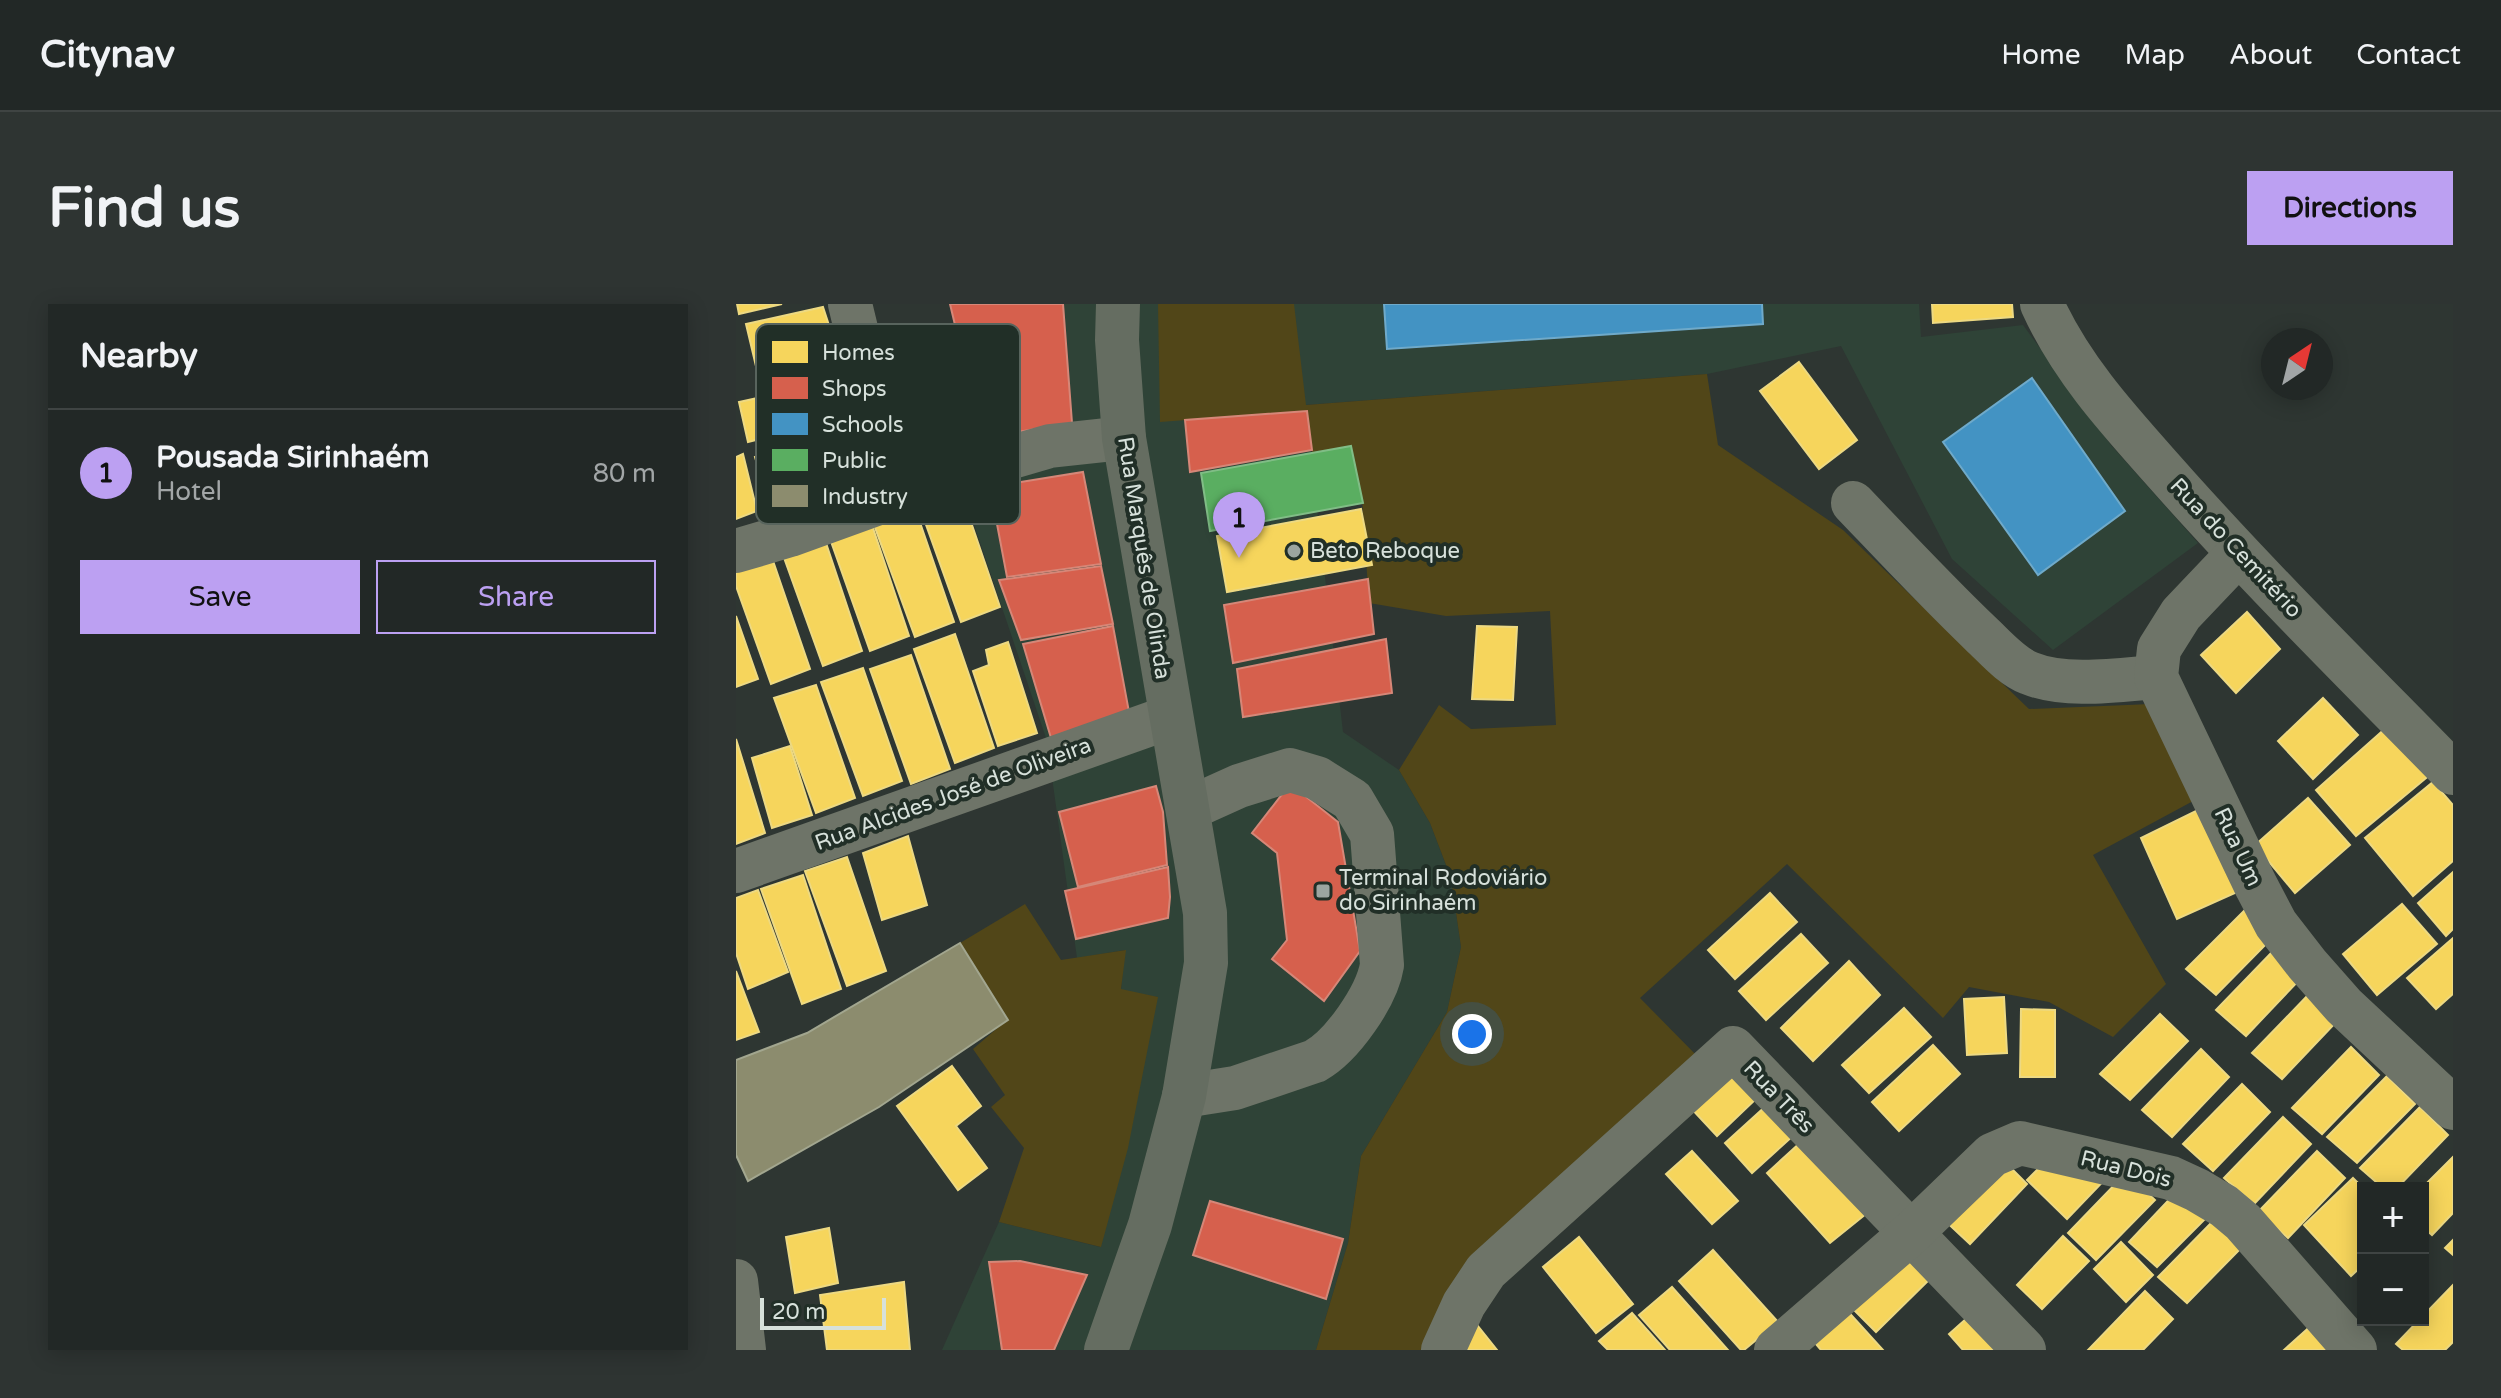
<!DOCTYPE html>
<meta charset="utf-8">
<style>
:root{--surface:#222826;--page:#2e3432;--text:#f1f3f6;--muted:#a2a6a7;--line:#3f4443;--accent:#bca0f2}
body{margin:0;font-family:"Varela Round",sans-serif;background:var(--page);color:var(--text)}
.controls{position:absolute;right:24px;bottom:24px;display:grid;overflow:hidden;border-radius:0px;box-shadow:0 4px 20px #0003}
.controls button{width:72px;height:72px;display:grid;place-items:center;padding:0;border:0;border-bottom:2px solid var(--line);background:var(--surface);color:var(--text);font:40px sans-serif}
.compass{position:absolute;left:1525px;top:24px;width:72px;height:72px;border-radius:50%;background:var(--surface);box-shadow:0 4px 20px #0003;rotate:35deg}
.scale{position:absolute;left:24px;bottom:20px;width:126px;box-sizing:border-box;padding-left:8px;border:4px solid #d7e1db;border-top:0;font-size:22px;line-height:28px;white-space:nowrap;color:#d7e1db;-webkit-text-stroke:6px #212f27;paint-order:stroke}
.you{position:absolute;left:736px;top:730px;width:28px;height:28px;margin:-20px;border:6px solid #fff;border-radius:50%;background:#1a73e8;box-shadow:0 0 0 12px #1a73e833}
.badge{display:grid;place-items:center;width:52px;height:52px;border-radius:50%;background:var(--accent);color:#111;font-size:26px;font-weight:700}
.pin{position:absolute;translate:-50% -66px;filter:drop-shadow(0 2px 4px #0008)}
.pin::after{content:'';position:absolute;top:42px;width:28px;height:24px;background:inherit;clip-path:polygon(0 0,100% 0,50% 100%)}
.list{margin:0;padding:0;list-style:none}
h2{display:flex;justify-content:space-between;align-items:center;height:104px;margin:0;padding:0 32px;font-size:34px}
h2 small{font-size:26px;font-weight:400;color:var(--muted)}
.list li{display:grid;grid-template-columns:52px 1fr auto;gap:24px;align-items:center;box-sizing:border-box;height:128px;padding:0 32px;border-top:2px solid var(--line)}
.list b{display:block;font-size:30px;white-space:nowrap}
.list p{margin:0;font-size:26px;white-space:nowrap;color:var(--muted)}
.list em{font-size:26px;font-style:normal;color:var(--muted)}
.actions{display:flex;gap:16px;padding:24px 32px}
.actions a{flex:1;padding:18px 0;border:2px solid var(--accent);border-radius:0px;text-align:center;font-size:28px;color:var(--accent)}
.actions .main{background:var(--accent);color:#111}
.map{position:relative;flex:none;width:1717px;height:1046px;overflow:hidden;border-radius:0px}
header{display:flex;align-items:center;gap:48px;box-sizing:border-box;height:112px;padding:0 40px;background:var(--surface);border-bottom:2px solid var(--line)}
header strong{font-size:38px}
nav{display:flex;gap:44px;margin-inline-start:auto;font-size:28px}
.intro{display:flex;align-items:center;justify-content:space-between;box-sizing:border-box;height:192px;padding:0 48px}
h1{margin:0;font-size:56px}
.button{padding:20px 36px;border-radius:0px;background:var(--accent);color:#111;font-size:28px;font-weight:700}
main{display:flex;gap:48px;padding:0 48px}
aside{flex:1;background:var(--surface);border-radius:0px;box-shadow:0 4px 20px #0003}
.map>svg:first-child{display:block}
</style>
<header>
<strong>Citynav</strong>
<nav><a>Home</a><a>Map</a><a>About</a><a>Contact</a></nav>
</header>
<div class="intro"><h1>Find us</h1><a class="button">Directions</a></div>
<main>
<aside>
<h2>Nearby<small></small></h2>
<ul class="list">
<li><span class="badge">1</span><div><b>Pousada Sirinhaém</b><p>Hotel</p></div><em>80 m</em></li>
</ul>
<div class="actions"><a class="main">Save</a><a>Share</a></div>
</aside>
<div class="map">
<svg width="1717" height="1046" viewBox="0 0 1717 1046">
<rect width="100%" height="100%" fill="#2e3632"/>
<polygon fill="#2f4337" points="221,0 648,0 1027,20 1026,0 1183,0 1185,33 1287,21 1375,141 1462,239 1317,346 1216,255 1105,42 971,70 569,101 607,428 663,466 694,519 715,574 725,643 711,708 625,852 612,939 580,1046 206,1046 263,918 364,943 421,693 385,686 389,646 341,654 311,437 227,188 218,52"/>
<g fill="#514618">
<polygon points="422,0 558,0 570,101 971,70 982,141 1107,226 1293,405 1415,400 1459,496 1357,551 1430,680 1377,733 1313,698 1233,683 1207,714 1051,560 904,694 963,754 692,1046 580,1046 612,939 625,852 711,708 725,643 715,574 694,519 663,466 703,401 735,425 820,421 814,307 710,312 633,299 626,195 582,197 571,107 424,118"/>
<polygon points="289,600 325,656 390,646 385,685 422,693 392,844 365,943 263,918 288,844 255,803 269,791 237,745 272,715 224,639"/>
</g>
<g fill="#f6d55c" stroke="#edd982" stroke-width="2">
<polygon points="1,0 46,0 3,10"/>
<polygon points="1196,0 1276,0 1277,13 1197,19"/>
<polygon points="87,3 106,61 24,79 10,20"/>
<polygon points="1063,58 1121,136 1083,165 1024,87"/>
<polygon points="101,77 109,114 12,138 3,98"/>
<polygon points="68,140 84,183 32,198 19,153"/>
<polygon points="7,150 21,207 0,215 0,153"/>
<polygon points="225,189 264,303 225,318 184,204"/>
<polygon points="179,204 218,318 179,333 137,218"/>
<polygon points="625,205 636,261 491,288 481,232"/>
<polygon points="135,218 173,332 134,347 93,232"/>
<polygon points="88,233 126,347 87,362 46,248"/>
<polygon points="35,251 74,365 35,380 0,282 0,262"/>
<polygon points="1511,308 1544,345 1500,389 1465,351"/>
<polygon points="0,312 22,375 0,383"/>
<polygon points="741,322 781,323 777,396 736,395"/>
<polygon points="219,330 258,444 219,459 178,345"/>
<polygon points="272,338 301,429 262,442 237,367 253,361 250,346"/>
<polygon points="175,351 214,465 175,480 134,365"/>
<polygon points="127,364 166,477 127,492 85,378"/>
<polygon points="80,381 119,494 80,509 38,394"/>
<polygon points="1587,394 1622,431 1577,475 1542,437"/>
<polygon points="1651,423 1695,470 1620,532 1580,486"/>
<polygon points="0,435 29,529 0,540"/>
<polygon points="54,442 76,511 36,524 16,454"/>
<polygon points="1697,478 1717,501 1717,557 1677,592 1629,534"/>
<polygon points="1572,494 1614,541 1559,589 1519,541"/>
<polygon points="1470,502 1510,584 1441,615 1405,534"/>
<polygon points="172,532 191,601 146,616 127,549"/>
<polygon points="111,553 150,667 111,682 69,567"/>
<polygon points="1717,568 1717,625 1710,632 1682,599"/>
<polygon points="67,571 105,685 66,700 25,585"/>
<polygon points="22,586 52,668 12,685 0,649 0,594"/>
<polygon points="1034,589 1061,618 999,675 972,646"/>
<polygon points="1666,600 1701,640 1641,691 1607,650"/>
<polygon points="1510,605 1538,632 1480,691 1450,665"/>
<polygon points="1065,630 1092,659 1030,716 1003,687"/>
<polygon points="1717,634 1717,690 1700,705 1671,674"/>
<polygon points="1539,645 1567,672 1510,732 1480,706"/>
<polygon points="1113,657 1144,691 1077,757 1045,724"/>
<polygon points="0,667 23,728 0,736"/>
<polygon points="1575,688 1603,715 1546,775 1516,749"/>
<polygon points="1268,693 1271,749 1231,751 1228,695"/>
<polygon points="1168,704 1195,733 1133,789 1106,761"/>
<polygon points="1285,705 1319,706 1319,773 1284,773"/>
<polygon points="1424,710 1452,737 1394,796 1364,770"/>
<polygon points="1197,741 1224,770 1163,827 1136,798"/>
<polygon points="1615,743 1643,771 1586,830 1556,804"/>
<polygon points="1465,745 1493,773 1436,833 1406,806"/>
<polygon points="216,762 245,802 220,822 251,864 222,886 161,802"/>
<polygon points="995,764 1022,793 981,832 953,802"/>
<polygon points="1651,772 1679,800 1621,859 1591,833"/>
<polygon points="1506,780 1534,808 1477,867 1447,840"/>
<polygon points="1031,801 1058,831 1016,869 989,839"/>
<polygon points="1684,803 1712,831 1661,884 1647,884 1624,864"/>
<polygon points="1547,813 1575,840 1518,900 1488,874"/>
<polygon points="1065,838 1130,910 1094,939 1031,869"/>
<polygon points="956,847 1002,897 976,920 930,870"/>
<polygon points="1581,847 1609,874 1552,934 1522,908"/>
<polygon points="1263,852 1291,880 1234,940 1205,913"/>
<polygon points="1314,853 1377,867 1331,915 1291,876"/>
<polygon points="1717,853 1717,909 1696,931 1687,923 1686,884"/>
<polygon points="1390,869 1419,896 1360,956 1332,929"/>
<polygon points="1617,874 1627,884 1627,961 1615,972 1568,921"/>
<polygon points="1447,881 1475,909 1421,963 1393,938"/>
<polygon points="1481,913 1509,940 1451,999 1422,973"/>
<polygon points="93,924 102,979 59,989 50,933"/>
<polygon points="1327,932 1353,957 1306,1005 1281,981"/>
<polygon points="843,933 897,1000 860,1029 807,963"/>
<polygon points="1717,936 1717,951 1709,944"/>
<polygon points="1385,938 1417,971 1390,998 1358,965"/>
<polygon points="1173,941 1200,969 1140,1028 1112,1000"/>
<polygon points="977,946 1042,1018 1008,1046 1005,1046 943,977"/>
<polygon points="168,978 174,1046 91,1046 84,991"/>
<polygon points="1717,981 1717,1038 1709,1046 1667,1046 1660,1040 1683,1016 1687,1016 1687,1012"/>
<polygon points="936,983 992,1046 934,1046 903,1011"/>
<polygon points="1409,987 1437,1015 1407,1046 1352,1046"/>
<polygon points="1107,1002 1147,1046 1085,1046 1074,1033"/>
<polygon points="1239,1007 1275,1046 1227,1046 1213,1030"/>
<polygon points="896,1009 929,1046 872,1046 863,1037"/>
<polygon points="734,1012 761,1046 719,1046"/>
<polygon points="1577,1020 1600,1046 1548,1046"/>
</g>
<g fill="#d6604d" stroke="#d68778" stroke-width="2">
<polygon points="214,0 327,0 336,119 246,134"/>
<polygon points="571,107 576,146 454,168 449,116"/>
<polygon points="347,168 365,260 271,273 254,183"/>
<polygon points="365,262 377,320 285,336 263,276"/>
<polygon points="632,275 638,330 497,359 488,301"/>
<polygon points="377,322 393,408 315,434 287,340"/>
<polygon points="650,335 656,389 507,413 501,365"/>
<polygon points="554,480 602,518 624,647 588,697 536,655 551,636 541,549 516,529"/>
<polygon points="420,482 427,508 431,561 342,583 323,508"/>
<polygon points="432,563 434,593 432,614 340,635 329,587"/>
<polygon points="474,897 607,935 590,995 457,951"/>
<polygon points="284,957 351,971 318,1046 266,1046 253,958"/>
</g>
<g fill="#4393c3" stroke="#6faaca" stroke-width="2">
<polygon points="648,0 1026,0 1027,20 651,45"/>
<polygon points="1296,74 1389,207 1302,271 1207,138"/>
</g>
<polygon fill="#5aae61" stroke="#80bd86" stroke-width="2" points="615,142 627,199 474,227 465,169"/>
<polygon fill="#8c8c6e" stroke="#a2a68f" stroke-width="2" points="224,639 272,716 143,803 12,877 0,851 0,756 71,729"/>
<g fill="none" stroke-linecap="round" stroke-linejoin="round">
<g stroke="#6e7468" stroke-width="44">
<polyline points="114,0 129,62 157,194"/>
<path d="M1306,0c32,71 86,126 137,184 88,98 182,191 274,285"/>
<path d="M1117,199c42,44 84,89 128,131 14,13 30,32 48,39 36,15 89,7 127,4"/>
<polyline points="0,247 54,231 242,163 314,142 388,134"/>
<polyline points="1502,250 1445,310 1423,345 1420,373 1519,580 1540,620 1571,660 1608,702 1717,804"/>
<polyline points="0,567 434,413"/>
<path d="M448,792l51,-8 80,-27c27,-15 62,-65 67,-96l-10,-131 -20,-34 -35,-22 -27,-8 -51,16 -51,23"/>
<polyline points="707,1046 728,1000 750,967 997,744 1288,1046"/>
<polyline points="1040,1046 1174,930 1256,851 1284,839 1435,874 1461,886 1488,902 1507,918 1619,1046"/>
</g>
<polyline stroke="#6e7468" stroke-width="44" points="0,977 8,1046"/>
<polyline stroke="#656d61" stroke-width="44" points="370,1046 414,921 448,792 470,659 469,609 388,134 381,36 382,0"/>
</g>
<g fill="#9ca5a0" stroke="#212f27" stroke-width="3">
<circle cx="558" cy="247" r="8"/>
<rect x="579" y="579" width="16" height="16" rx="4"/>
</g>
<g text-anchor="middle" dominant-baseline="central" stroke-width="8" stroke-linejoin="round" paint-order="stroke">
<g font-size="22" fill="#d7e1db" stroke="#212f27">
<text transform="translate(1500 244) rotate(47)">Rua do Cemitério</text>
<text transform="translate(408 254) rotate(81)">Rua Marquês de Olinda</text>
<text transform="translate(217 490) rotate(-20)">Rua Alcides José de Oliveira</text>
<text transform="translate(1502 543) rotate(65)">Rua Um</text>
<text transform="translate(1043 793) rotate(46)">Rua Três</text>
<text transform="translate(1390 865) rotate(14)">Rua Dois</text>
</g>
<g font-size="22" fill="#d7e1db" stroke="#212f27" text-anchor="start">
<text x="574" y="247">Beto Reboque</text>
<text x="603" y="574">Terminal Rodoviário<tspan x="603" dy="25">do Sirinhaém</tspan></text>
</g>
</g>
<rect x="20" y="20" width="264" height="200" rx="12" fill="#212f27" stroke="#58645d" stroke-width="2"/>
<rect x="36" y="37" width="36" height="22" fill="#f6d55c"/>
<rect x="36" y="73" width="36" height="22" fill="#d6604d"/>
<rect x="36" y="109" width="36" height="22" fill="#4393c3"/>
<rect x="36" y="145" width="36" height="22" fill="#5aae61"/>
<rect x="36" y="181" width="36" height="22" fill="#8c8c6e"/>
<g font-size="22" fill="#d7e1db">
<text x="86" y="56">Homes</text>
<text x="86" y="92">Shops</text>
<text x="86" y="128">Schools</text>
<text x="86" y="164">Public</text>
<text x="86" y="200">Industry</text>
</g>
</svg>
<div class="controls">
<button>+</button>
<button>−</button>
</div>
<svg class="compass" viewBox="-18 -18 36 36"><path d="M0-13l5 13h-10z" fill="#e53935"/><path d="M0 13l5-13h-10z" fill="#a2a6a7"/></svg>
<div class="scale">20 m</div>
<div class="you"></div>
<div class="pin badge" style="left:503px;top:254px">1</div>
</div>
</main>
